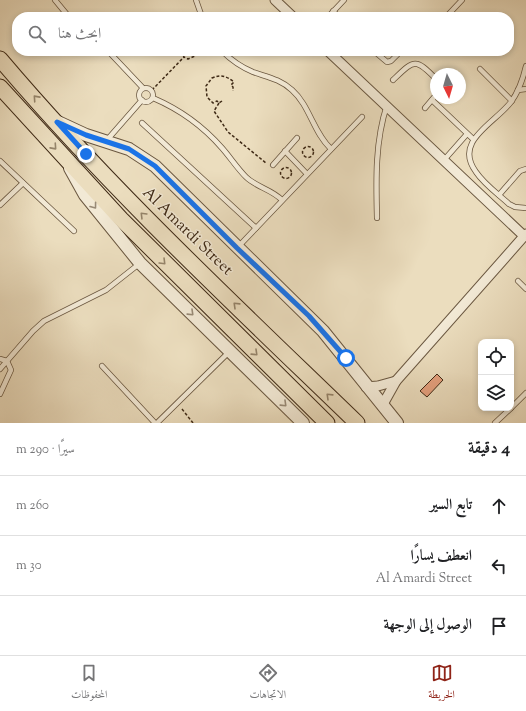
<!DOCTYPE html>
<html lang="ar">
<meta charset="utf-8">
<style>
:root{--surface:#fff;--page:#f2f2f2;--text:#202124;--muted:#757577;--line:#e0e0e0;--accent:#8f2418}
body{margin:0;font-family:"Sorts Mill Goudy",Amiri,serif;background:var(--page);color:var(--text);direction:rtl}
.controls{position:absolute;right:12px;bottom:12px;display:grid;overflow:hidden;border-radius:8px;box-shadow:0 2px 6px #0003}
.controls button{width:36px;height:36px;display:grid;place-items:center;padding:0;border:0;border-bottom:1px solid var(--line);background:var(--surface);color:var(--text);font:20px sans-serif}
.compass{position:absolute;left:430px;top:68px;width:36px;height:36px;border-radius:50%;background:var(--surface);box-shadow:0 2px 6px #0003;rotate:175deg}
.stop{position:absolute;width:12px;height:12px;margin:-9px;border:3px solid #1a73e8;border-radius:50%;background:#fff}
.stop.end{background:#1a73e8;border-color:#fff;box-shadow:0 1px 4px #0008}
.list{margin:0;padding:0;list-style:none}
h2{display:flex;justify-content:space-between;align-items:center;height:52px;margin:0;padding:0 16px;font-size:17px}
h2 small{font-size:13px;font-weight:400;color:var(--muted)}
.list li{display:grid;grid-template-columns:26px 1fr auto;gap:12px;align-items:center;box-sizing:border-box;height:60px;padding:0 16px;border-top:1px solid var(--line)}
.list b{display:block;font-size:15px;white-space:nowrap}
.list p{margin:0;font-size:13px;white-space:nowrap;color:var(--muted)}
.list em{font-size:13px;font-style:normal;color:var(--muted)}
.icon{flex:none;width:22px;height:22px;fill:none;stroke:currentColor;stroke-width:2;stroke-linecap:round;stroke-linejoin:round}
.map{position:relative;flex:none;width:526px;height:423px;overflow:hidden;direction:ltr}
.search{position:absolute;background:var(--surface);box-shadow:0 2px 6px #0003;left:12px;right:12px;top:12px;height:44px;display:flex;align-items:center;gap:10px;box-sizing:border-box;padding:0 14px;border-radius:16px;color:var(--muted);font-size:15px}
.sheet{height:232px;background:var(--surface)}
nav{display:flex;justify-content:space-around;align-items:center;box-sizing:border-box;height:56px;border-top:1px solid var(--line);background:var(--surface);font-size:11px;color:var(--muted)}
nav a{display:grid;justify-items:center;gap:2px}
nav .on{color:var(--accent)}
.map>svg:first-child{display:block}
</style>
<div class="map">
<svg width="526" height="423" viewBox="0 0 526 423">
<rect width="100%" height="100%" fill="#ebddbe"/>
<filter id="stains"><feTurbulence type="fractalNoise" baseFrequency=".005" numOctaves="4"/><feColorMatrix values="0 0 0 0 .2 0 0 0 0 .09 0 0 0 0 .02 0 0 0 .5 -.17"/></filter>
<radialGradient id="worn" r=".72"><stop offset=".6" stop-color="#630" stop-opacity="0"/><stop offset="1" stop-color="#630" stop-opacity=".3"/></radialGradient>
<polygon fill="#e5a17f" stroke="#3f2a16" points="437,374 443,380 427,397 420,391"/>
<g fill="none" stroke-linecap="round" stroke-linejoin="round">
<defs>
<g id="service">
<polyline points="55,0 69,17"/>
<polyline points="196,0 202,17"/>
<polyline points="333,11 339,17"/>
<polyline points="328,17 344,0"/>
<polyline points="446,17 462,0"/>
<polyline points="108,51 143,88"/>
<path d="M222,51c9,9 19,16 31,21 14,5 27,7 39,18 18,16 21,42 39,59"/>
<polyline points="374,51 387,62 391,61 401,51"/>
<path d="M526,66c-3,13 -7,25 -15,36 -17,22 -58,39 -35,70 8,12 22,22 33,32l6,3 11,1"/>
<polyline points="480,69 512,101"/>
<path d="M393,80c21,-20 22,-23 43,-1"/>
<circle cx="146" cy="95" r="7"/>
<polyline points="518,90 526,89"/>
<path d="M153,98c28,12 49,27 69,50 8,9 15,20 24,29 10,10 25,12 36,23"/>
<polyline points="432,100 473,139"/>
<polyline points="425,108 436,95"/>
<polyline points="142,123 256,228"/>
<polyline points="107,140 142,100"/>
<polyline points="285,151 306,173"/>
<polyline points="444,160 467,134"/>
<polyline points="0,161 74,231"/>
<polyline points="273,165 297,138"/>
<polyline points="499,195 520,171 526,169"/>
<polyline points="0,205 23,183"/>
<path d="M377,218c-1,-38 -2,-77 10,-113"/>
<polyline points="238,247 362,117"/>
<polyline points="518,281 526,289"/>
<polyline points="0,359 7,361 11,370 0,394"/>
<polyline points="102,366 155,423"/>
<polyline points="0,369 33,331 44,321 106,290 139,264"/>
<polyline points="511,408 526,393"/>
<polyline points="157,423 229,352"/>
<polyline points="495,423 511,408"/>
</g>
<g id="minor">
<polyline points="275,0 293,17"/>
<polyline points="328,51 524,236"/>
<polyline points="366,387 378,386 396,381"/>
<polyline points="382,406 396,381 526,234"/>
</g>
<g id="tertiary">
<polyline points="58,122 86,135 129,149 155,166 323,331 397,423"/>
<polyline points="70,168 85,195 140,263 303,423"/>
</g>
<g id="primary">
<path d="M0,59c110,130 235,246 357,364"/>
<polyline points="0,87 121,219 327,423"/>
</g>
</defs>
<use href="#service" stroke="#6a5740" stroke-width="6"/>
<use href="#minor" stroke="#6a5740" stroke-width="11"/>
<use href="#tertiary" stroke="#6a5740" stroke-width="14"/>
<use href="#primary" stroke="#3f2a16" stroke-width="17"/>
<g stroke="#3f2a16" stroke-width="1.5" stroke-dasharray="3 2" stroke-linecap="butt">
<polyline points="181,51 184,57 188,59 195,56 197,51"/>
<polyline points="152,90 184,57"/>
<path d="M222,101l-3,2 -2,-2 -4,2 -6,-6 -1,-11 6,-8c9,-4 14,-2 22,4l-3,3 2,2v4"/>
<polyline points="219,103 214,111 228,132 266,163"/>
<circle cx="308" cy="152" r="5.5"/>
<circle cx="286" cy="173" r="5.5"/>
<polyline points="182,409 193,423"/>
</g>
<use href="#service" stroke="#f2e9d5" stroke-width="4.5"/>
<use href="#minor" stroke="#f2e9d5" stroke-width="9"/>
<use href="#tertiary" stroke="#f2e9d5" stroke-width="12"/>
<use href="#primary" stroke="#ebddbe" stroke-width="15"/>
</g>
<defs><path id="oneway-chevron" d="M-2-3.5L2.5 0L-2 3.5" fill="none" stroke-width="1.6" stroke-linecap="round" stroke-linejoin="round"/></defs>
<g stroke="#95846a">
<use href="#oneway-chevron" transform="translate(36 98) rotate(-132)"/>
<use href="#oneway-chevron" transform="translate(54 147) rotate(48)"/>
<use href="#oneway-chevron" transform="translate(143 215) rotate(-135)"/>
<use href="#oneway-chevron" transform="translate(163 262) rotate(45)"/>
<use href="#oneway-chevron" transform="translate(236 305) rotate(-136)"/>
<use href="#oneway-chevron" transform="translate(255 353) rotate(44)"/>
<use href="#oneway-chevron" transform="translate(329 396) rotate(-136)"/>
</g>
<g stroke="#988a76">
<use href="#oneway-chevron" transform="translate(94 206) rotate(53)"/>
<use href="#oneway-chevron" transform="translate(191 313) rotate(44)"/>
<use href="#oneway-chevron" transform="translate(284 404) rotate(44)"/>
</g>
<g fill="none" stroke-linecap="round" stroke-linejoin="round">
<polyline stroke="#1a73e8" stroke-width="5" points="86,154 57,122 86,135 129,149 155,166 237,248 309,316 346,358"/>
</g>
<g text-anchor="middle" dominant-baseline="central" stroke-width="3" stroke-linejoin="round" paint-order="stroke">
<g font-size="16" fill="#3f2a16" stroke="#f2e9d5">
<text transform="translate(187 232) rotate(44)">Al Amardi Street</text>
</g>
</g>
<rect width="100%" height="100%" filter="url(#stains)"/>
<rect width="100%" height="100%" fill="url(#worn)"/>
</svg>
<div class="controls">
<button><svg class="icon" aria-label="locate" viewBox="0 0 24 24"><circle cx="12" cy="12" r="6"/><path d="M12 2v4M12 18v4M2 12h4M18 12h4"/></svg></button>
<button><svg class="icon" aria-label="layers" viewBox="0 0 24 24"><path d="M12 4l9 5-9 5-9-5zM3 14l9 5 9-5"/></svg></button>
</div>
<svg class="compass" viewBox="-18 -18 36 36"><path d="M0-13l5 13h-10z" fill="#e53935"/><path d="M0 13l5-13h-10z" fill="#757577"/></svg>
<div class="stop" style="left:346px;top:358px"></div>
<div class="stop end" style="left:86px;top:154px"></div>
<div class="search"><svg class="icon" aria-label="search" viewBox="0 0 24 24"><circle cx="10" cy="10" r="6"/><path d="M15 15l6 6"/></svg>ابحث هنا</div>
</div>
<section class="sheet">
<h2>4 دقيقة<small>سيرًا · 290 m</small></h2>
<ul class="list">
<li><svg class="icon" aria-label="ahead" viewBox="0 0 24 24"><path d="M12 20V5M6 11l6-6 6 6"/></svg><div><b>تابع السير</b></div><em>260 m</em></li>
<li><svg class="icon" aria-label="left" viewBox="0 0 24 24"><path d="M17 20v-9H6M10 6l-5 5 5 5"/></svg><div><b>انعطف يسارًا</b><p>Al Amardi Street</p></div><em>30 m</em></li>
<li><svg class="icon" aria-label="arrive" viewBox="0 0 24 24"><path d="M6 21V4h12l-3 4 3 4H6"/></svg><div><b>الوصول إلى الوجهة</b></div></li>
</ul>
</section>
<nav>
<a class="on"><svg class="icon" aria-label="map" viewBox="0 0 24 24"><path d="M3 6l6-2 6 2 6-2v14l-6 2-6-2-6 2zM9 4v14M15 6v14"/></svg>الخريطة</a>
<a><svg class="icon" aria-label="directions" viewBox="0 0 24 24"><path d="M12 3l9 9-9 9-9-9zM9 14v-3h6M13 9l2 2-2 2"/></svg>الاتجاهات</a>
<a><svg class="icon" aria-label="saved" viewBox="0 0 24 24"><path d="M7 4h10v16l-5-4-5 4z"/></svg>المحفوظات</a>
</nav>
